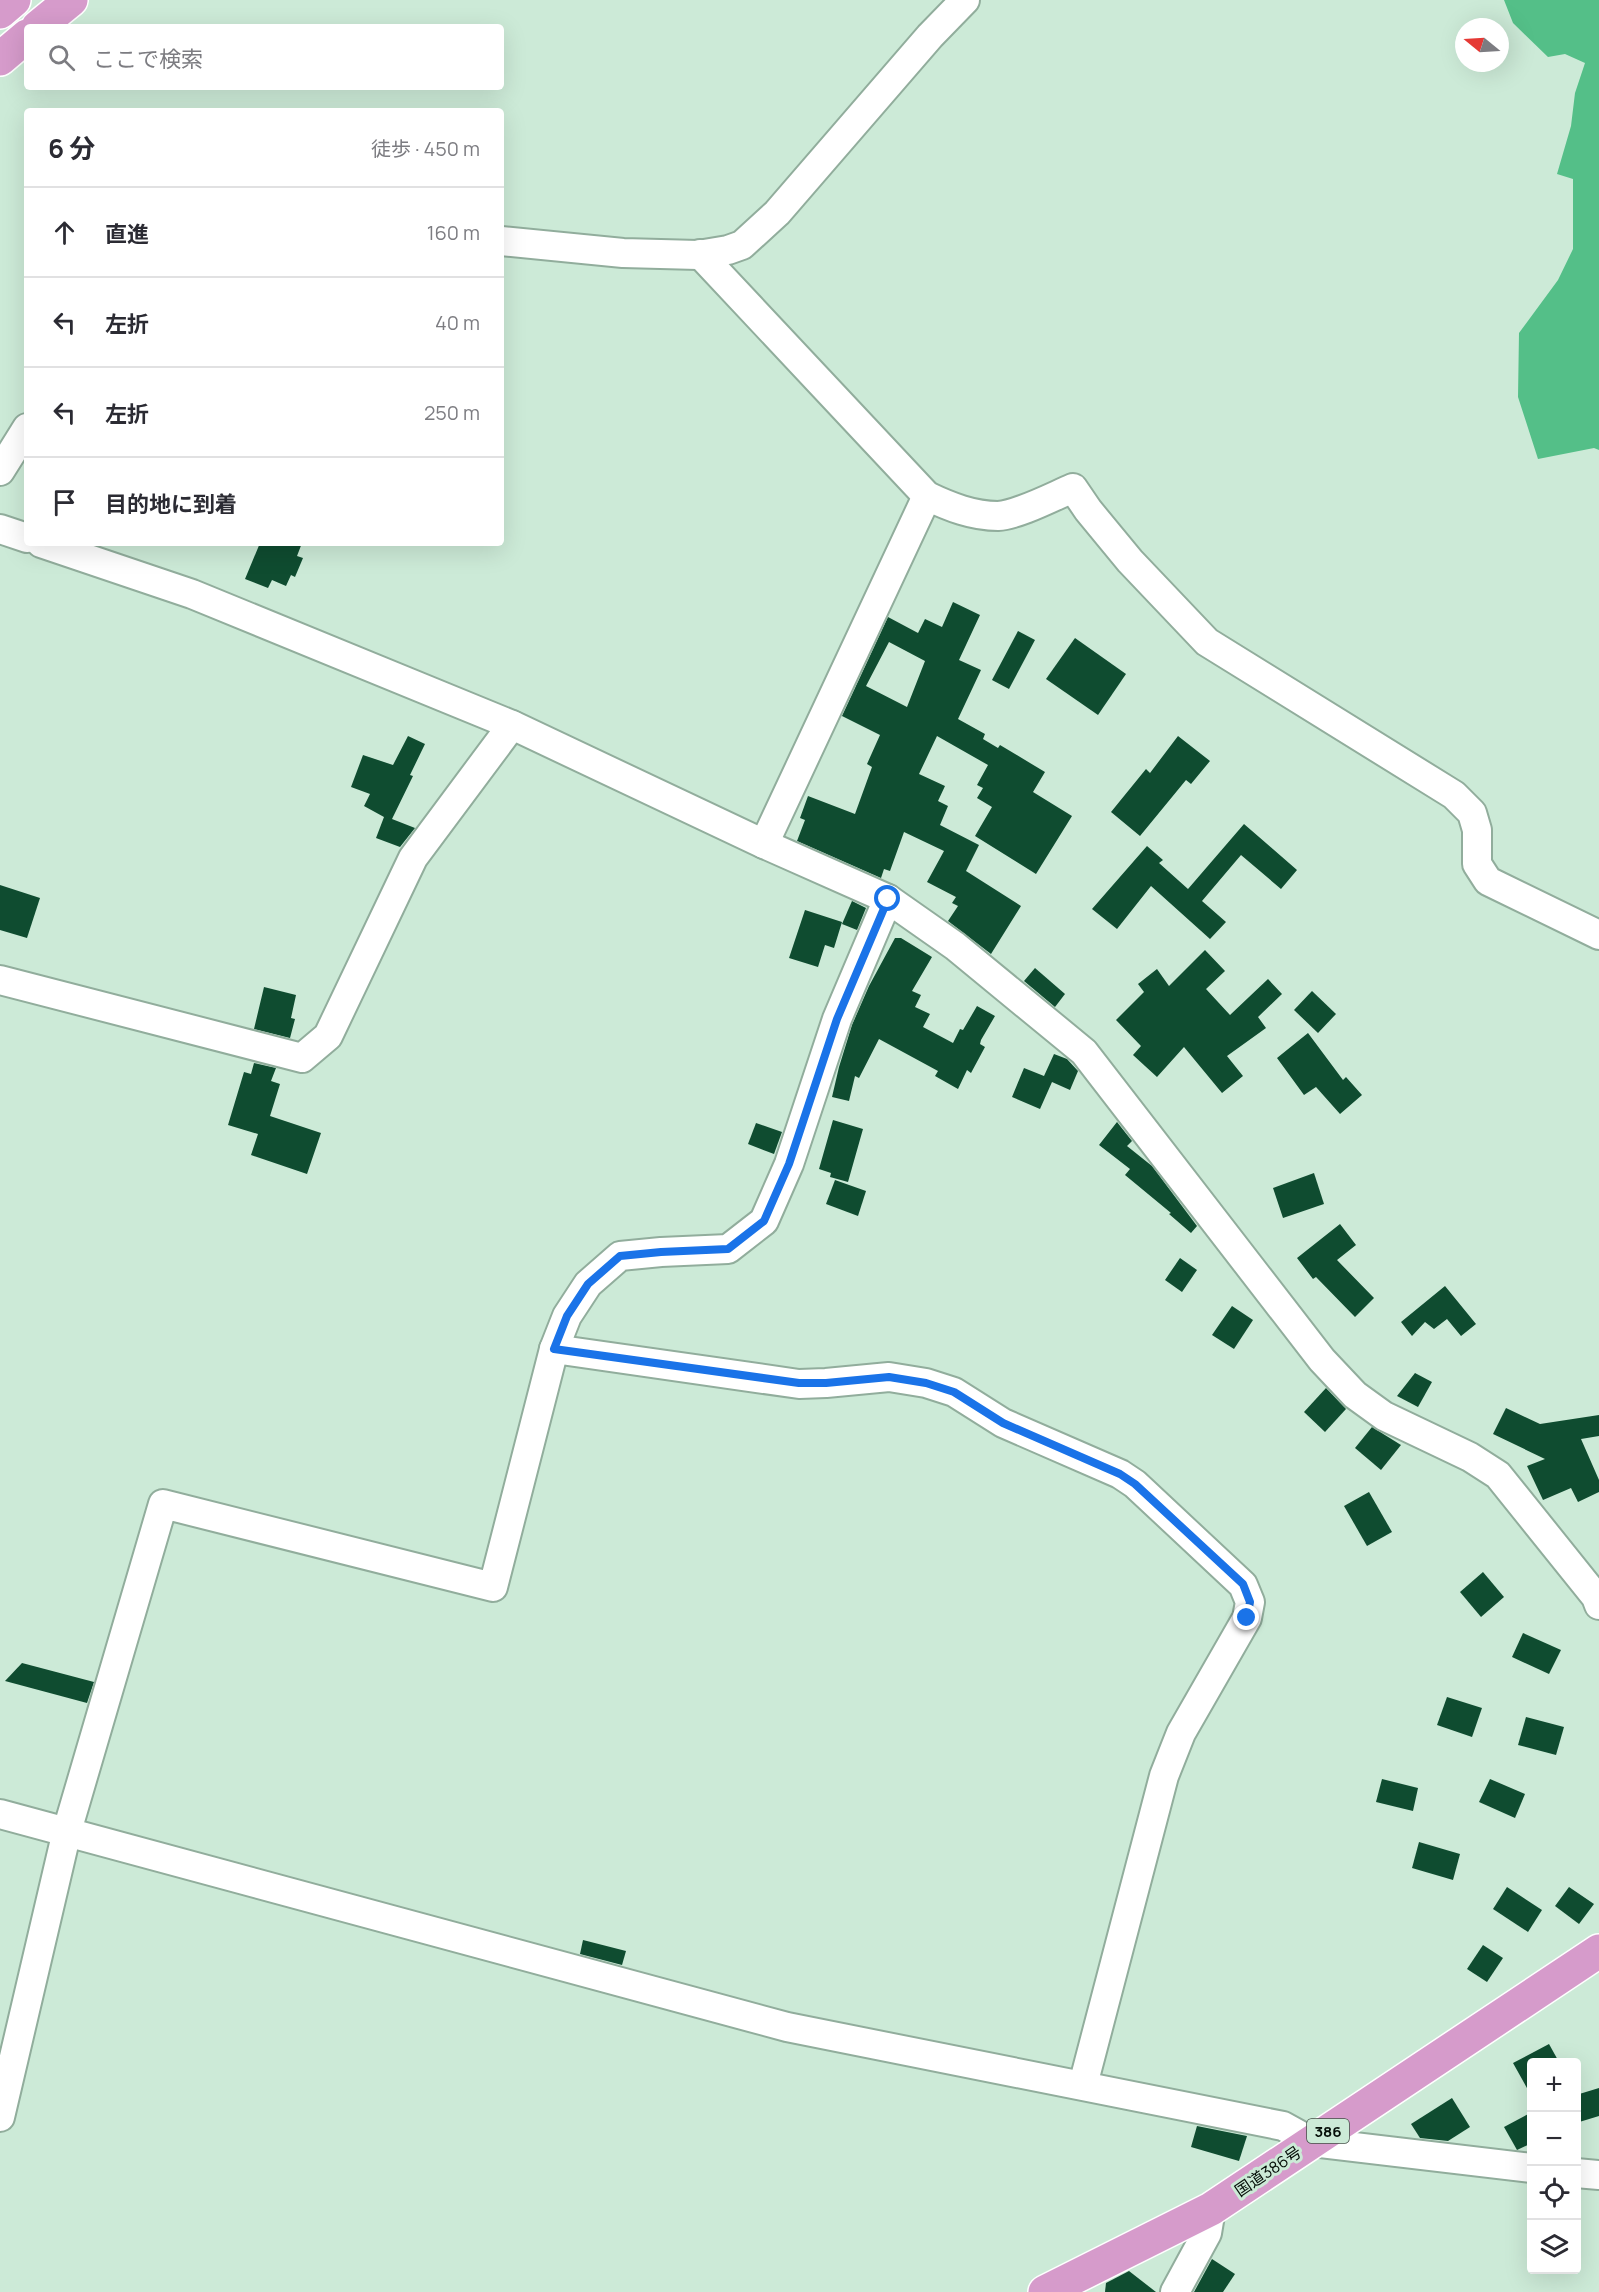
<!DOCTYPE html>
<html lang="ja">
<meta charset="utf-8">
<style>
:root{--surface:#fff;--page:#f7f7f7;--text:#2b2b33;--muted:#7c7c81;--line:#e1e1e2}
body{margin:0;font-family:Manrope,"Noto Sans JP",sans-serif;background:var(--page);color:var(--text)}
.controls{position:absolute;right:18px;bottom:18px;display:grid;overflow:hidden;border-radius:6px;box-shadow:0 6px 24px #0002}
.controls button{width:54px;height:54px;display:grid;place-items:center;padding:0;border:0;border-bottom:2px solid var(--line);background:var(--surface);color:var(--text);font:30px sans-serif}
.compass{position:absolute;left:1455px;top:18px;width:54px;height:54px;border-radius:50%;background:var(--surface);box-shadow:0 6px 24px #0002;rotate:288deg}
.stop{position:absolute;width:18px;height:18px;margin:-14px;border:4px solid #1a73e8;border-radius:50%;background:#fff}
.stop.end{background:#1a73e8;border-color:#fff;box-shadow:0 2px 6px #0008}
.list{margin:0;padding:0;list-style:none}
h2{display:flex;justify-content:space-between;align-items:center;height:78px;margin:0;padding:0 24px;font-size:26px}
h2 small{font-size:20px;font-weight:400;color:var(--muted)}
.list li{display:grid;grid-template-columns:39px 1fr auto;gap:18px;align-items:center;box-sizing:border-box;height:90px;padding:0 24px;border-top:2px solid var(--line)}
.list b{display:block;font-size:22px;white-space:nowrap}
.list em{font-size:20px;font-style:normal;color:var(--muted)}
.icon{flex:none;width:33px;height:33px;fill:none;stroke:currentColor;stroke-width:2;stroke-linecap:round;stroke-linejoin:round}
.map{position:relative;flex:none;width:1599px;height:2292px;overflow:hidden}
.search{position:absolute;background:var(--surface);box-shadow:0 6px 24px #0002;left:24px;top:24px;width:480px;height:66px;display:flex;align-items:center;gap:15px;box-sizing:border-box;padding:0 21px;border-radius:6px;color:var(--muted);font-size:22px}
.panel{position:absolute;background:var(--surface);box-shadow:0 6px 24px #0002;left:24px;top:108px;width:480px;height:438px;border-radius:6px}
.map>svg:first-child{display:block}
</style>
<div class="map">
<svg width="1599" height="2292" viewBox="0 0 1599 2292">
<rect width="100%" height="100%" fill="#ccead7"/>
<polygon fill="#54bf88" points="1504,0 1599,0 1599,450 1594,448 1538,459 1518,397 1519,333 1558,280 1573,249 1573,179 1557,174 1571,126 1575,93 1585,63 1565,54 1548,57 1513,23"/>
<g fill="#0f4c30" fill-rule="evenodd">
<polygon points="260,543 302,543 297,556 303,558 295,577 291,575 286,586 272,580 268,588 245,579"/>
<path d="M953,602l27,13 -21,45 22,10 -23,49 27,15 -2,5 15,9 2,-3 45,27 -12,20 39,24 -36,58 -61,-38 17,-29 -15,-9 6,-10 -6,-3 11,-20 -51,-29 -18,38 26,12 -7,15 10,5 -8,19 39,20 -13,26 55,35 -30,48 -43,-33 10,-15 -6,-3 4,-6 -29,-15 17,-31 -40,-19 -14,39 -6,-2 -3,9 -84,-37 8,-21 -5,-2 8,-22 47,18 17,-47 -5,-3 13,-29 -38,-19 46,-99 30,16 7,-14 17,8zM889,642l36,19 -18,46 -41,-21z"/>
<polygon points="1018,631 1035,640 1009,689 992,680"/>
<polygon points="1075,638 1126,674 1098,715 1046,679"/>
<polygon points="408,736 425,744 410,775 413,776 392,819 415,828 400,847 376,838 384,817 364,806 370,794 351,787 363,755 393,765"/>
<polygon points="1178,736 1210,761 1191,784 1186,780 1140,836 1111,812 1146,769 1150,773"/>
<polygon points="1244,824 1297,870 1281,889 1241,855 1202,901 1226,922 1210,939 1151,886 1117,929 1092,909 1147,846 1163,860 1159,863 1188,889"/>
<polygon points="0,885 40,898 27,938 0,930"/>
<polygon points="852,901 866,908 857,930 842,924"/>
<polygon points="805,910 842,922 834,948 825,945 818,967 789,958"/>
<polygon points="895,938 901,938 932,957 912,991 921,995 915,1007 930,1014 923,1027 953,1043 960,1029 963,1030 977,1006 995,1016 981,1040 980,1044 985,1047 971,1073 967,1070 958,1089 935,1076 938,1071 879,1039 859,1078 855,1076 849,1101 832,1097 839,1067 852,1025 869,986"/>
<polygon points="1205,950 1225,971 1206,989 1230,1015 1268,979 1282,994 1258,1017 1266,1028 1227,1056 1243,1076 1222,1093 1184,1047 1157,1077 1133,1055 1141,1046 1116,1020 1144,992 1138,984 1157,969 1169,986"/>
<polygon points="1035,968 1065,994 1055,1007 1024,981"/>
<polygon points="264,987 296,995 291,1018 295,1019 290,1038 254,1029"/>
<polygon points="1312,991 1336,1014 1318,1033 1294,1010"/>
<polygon points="1308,1033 1343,1080 1346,1077 1362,1095 1340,1114 1316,1087 1304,1095 1277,1058"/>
<polygon points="1054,1054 1067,1059 1078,1071 1070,1090 1052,1082 1040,1109 1012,1097 1024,1068 1044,1076"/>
<polygon points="254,1063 276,1068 271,1081 280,1084 270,1116 321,1133 307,1174 251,1155 258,1134 228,1125 244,1072 251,1074"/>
<polygon points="833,1120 863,1129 848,1182 830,1177 831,1173 819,1169"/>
<polygon points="1117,1122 1132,1141 1127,1146 1152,1166 1197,1226 1191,1233 1169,1214 1171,1213 1125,1175 1130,1169 1099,1145"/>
<polygon points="756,1123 782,1132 774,1154 748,1144"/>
<polygon points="1314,1173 1324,1204 1283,1218 1273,1188"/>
<polygon points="835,1180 866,1191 858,1216 826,1204"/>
<polygon points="1340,1224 1356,1245 1337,1260 1374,1298 1355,1317 1316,1277 1313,1279 1297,1258"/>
<polygon points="1180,1258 1197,1270 1182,1292 1165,1280"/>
<polygon points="1445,1286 1476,1324 1461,1336 1447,1319 1434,1329 1425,1322 1412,1336 1401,1322"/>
<polygon points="1232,1306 1253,1320 1234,1349 1212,1335"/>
<polygon points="1415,1373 1432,1382 1418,1407 1397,1396"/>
<polygon points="1326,1388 1346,1409 1325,1432 1304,1412"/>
<polygon points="1506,1408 1540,1424 1599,1415 1599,1436 1581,1439 1599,1480 1599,1492 1578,1502 1571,1488 1543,1500 1527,1466 1545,1459 1493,1434"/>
<polygon points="1372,1427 1401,1445 1381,1470 1355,1448"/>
<polygon points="1369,1492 1392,1532 1367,1546 1344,1506"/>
<polygon points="1483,1572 1504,1597 1481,1617 1460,1592"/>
<polygon points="1523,1633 1561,1650 1549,1674 1512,1657"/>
<polygon points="22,1663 94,1682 87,1703 5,1681"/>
<polygon points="1447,1697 1482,1708 1472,1737 1437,1725"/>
<polygon points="1526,1717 1564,1727 1556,1755 1518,1745"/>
<polygon points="1382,1779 1418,1788 1413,1811 1376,1802"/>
<polygon points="1490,1779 1525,1794 1515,1818 1479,1802"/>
<polygon points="1419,1842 1460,1854 1453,1880 1412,1868"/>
<polygon points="1507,1887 1542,1910 1528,1932 1493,1909"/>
<polygon points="1569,1887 1594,1904 1579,1924 1555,1906"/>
<polygon points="583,1940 626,1951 622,1965 580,1954"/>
<polygon points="1483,1945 1503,1958 1487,1982 1467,1969"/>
<polygon points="1549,2044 1559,2062 1532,2062 1532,2097 1513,2063"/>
<polygon points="1599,2088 1599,2116 1576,2123 1576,2095"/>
<polygon points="1452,2098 1470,2127 1448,2141 1420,2138 1411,2124"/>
<polygon points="1532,2112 1532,2143 1517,2150 1504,2127"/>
<polygon points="1197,2126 1247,2136 1239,2161 1191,2147"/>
<polygon points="1212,2259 1235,2274 1223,2292 1194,2292"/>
<polygon points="1129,2271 1156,2292 1105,2292 1106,2283"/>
</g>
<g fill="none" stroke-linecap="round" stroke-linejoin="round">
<defs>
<g id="minor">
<polyline points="501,241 623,253 698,255 728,250 742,245 777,213 930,36 965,0"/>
<path d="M700,254l227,242c23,11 46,20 71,20 20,-1 56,-20 75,-28l15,22 42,51 77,81 247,153 18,18 5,17v34l11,17 111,54"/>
<polyline points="0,471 27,428"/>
<polyline points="0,529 27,538"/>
<polyline points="41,543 192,594 512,725 764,844 888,899 955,946 1084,1052 1322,1360 1355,1395 1384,1416 1470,1457 1498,1475 1596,1597 1599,1605"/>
<polyline points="764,844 927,496"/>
<polyline points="0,980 302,1058 328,1036 413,858 512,725"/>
<polyline points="554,1349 799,1384 826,1383 889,1377 926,1383 954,1392 1003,1423 1120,1474 1135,1484 1243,1585 1250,1602 1247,1618 1181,1733 1164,1776 1083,2085"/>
<polyline points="0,1814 787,2027 1283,2126 1312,2142 1532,2168"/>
<polyline points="0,2117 67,1831 163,1504 493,1587 554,1349 567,1316 588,1284 620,1256 661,1252 728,1249 764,1221 789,1164 837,1019 888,899"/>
<polyline points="1576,2173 1599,2175"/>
<polyline points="1175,2292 1207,2233 1211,2209"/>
</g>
<g id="highway">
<polyline points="0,12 14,0"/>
<polyline points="38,27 71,0"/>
<polyline points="0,59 27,36"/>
<polyline points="1045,2292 1211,2209 1599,1951"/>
</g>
</defs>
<use href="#minor" stroke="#91ad9c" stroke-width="32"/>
<use href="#highway" stroke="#fff" stroke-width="36"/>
<use href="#minor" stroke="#fff" stroke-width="28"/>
<use href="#highway" stroke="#d69bcb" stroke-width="33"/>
</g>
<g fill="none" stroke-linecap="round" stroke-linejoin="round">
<polyline stroke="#1a73e8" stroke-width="8" points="888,899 837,1019 789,1164 764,1221 728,1249 661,1252 620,1256 588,1284 567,1316 554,1349 799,1383 826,1383 889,1377 926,1383 954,1392 1003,1423 1120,1474 1135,1484 1243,1584 1250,1602 1247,1618"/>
</g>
<g text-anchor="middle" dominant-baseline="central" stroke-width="6" stroke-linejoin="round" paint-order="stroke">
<rect fill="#ccead7" stroke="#415046" stroke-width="1.5" x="1307" y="2119" width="42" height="24" rx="4.5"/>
<g font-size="15" font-weight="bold" fill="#050e08">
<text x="1328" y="2131">386</text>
</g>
<g font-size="16" fill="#050e08" stroke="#ccead7">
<text transform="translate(1268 2171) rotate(-34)">国道386号</text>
</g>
</g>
</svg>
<div class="controls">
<button>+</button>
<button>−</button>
<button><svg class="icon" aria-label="locate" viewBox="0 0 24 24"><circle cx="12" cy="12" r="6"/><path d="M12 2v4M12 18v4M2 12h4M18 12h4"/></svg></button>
<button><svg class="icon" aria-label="layers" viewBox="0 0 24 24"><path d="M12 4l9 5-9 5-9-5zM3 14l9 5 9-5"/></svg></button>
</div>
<svg class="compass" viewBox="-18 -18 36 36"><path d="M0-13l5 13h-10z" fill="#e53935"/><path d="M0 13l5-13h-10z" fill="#7c7c81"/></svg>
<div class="stop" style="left:888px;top:899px"></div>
<div class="stop end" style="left:1247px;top:1618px"></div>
<div class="search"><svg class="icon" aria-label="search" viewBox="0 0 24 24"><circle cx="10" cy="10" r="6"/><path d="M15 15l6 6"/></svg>ここで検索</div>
<section class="panel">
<h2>6 分<small>徒歩 · 450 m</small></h2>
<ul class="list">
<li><svg class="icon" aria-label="ahead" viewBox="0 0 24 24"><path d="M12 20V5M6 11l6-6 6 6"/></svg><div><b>直進</b></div><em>160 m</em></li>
<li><svg class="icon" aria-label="left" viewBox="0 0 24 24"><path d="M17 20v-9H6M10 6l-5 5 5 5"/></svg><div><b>左折</b></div><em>40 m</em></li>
<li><svg class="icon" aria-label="left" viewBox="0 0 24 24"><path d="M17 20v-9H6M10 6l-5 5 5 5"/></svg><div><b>左折</b></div><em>250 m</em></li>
<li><svg class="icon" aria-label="arrive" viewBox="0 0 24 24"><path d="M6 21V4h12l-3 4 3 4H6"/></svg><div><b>目的地に到着</b></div></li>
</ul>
</section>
</div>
